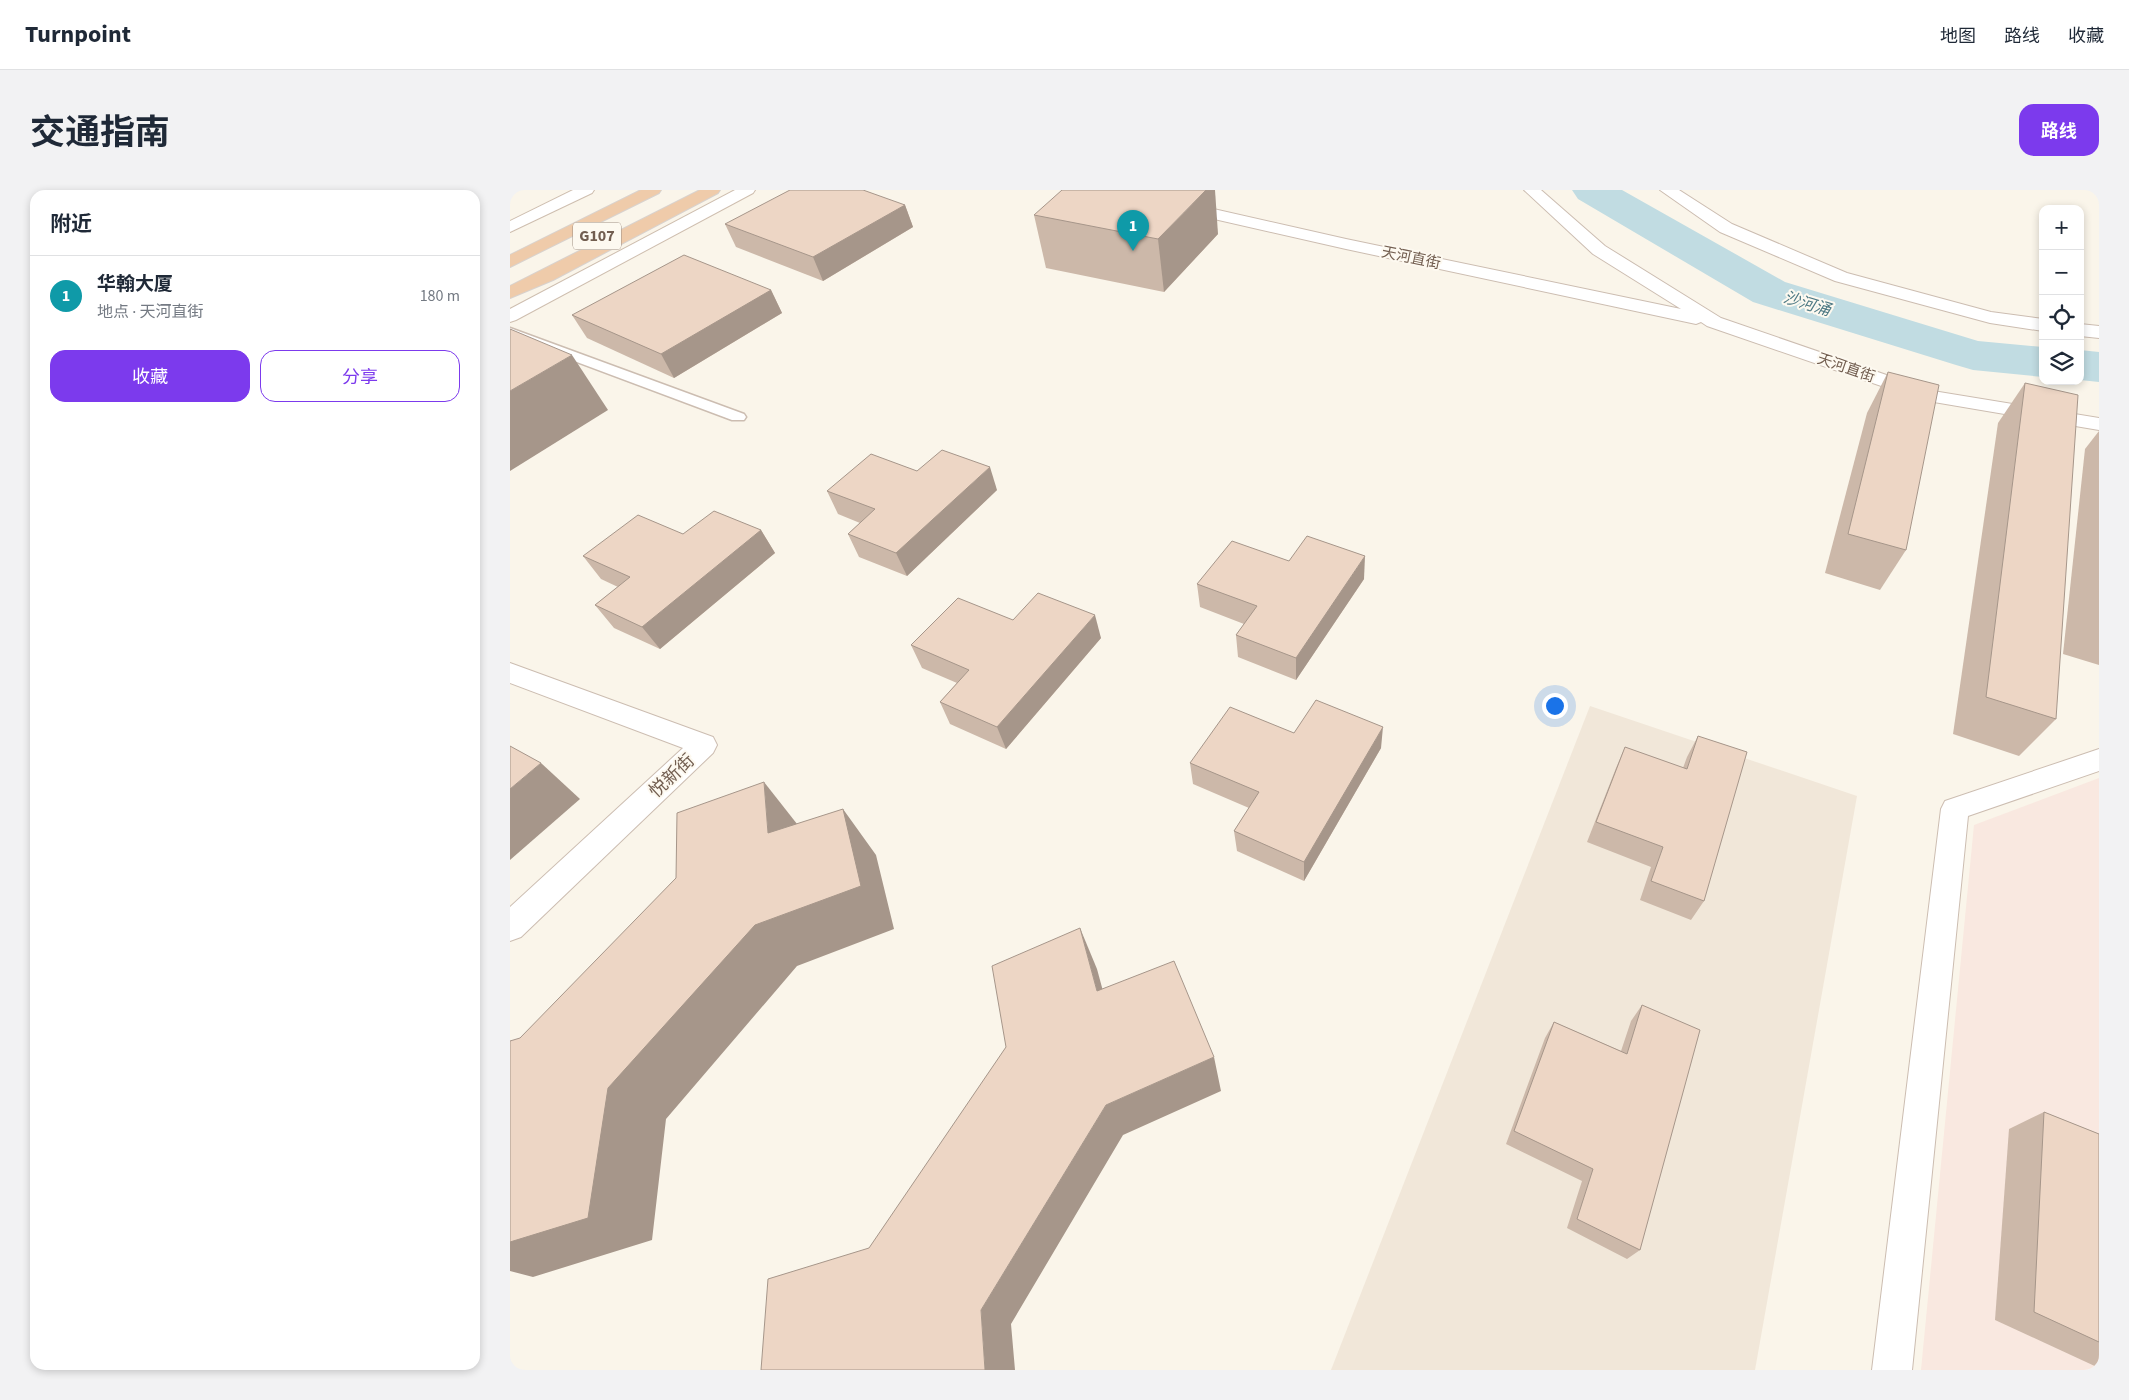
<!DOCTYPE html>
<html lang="zh">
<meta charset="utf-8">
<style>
:root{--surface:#fff;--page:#f2f2f3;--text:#1f2937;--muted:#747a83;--line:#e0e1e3;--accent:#7c3aed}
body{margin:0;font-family:"Source Sans 3","Noto Sans SC",sans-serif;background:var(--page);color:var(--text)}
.controls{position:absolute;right:15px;top:15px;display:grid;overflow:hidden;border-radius:10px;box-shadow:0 2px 8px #0003}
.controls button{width:45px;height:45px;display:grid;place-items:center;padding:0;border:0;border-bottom:1px solid var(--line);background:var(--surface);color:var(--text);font:25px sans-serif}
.you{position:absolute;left:1044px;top:515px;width:18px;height:18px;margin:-12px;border:4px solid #fff;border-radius:50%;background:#1a73e8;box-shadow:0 0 0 8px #1a73e833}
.badge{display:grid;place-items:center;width:32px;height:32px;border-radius:50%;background:var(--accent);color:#fff;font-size:16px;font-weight:700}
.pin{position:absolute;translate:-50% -41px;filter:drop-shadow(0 1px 2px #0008)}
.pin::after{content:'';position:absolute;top:26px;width:18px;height:15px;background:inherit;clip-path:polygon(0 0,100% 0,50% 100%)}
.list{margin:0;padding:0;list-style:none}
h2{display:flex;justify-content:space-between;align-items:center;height:65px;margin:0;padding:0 20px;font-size:21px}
h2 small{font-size:16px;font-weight:400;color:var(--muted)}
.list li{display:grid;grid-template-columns:32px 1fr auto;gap:15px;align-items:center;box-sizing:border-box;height:80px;padding:0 20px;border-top:1px solid var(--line)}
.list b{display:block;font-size:19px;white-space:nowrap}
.list p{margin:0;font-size:16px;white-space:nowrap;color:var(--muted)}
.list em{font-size:16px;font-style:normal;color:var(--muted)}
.actions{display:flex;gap:10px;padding:15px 20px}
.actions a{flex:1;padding:11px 0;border:1px solid var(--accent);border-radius:15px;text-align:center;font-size:18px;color:var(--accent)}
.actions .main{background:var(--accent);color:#fff}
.icon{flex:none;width:28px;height:28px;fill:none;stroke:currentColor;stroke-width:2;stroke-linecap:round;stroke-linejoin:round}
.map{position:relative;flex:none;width:1589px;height:1180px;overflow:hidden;border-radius:15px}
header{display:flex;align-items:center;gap:30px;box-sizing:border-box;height:70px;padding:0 25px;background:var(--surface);border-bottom:1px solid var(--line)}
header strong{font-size:24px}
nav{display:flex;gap:28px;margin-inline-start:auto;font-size:18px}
.intro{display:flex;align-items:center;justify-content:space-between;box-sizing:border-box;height:120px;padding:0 30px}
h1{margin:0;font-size:35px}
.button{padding:12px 22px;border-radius:15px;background:var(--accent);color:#fff;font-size:18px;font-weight:700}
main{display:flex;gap:30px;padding:0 30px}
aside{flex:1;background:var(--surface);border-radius:15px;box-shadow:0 2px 8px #0003}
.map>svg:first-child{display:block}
</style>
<header>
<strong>Turnpoint</strong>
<nav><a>地图</a><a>路线</a><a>收藏</a></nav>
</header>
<div class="intro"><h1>交通指南</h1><a class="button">路线</a></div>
<main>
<aside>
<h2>附近<small></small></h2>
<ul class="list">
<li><span class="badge" style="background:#0f9aa8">1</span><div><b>华翰大厦</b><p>地点 · 天河直街</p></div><em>180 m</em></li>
</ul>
<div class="actions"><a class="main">收藏</a><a>分享</a></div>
</aside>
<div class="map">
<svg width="1589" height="1180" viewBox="0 0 1589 1180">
<rect width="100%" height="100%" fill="#faf5ea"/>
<polygon fill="#f1e7d9" points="1080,516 1347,606 1245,1180 821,1180"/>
<polygon fill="#f9e8e0" points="1589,588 1589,1180 1411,1180 1464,635"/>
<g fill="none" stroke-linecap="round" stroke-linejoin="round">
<g fill="#c1dce2" fill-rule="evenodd">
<polygon points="1062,0 1112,0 1275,92 1468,151 1533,157 1533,187 1463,180 1446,175 1243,112 1068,9"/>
<polygon points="1570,160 1589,162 1589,192 1570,190"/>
</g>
<defs>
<polygon id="service" points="0,138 234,224 236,227 234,230 222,230 0,147"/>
<g id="minor">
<polygon points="591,0 620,0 836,49 1171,119 1083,64 1014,0 1031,0 1095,56 1211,128 1423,201 1589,228 1589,240 1412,210 1197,136 1191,132 1186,134 836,59 599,5 593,3"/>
<polygon points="1150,0 1169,0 1222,34 1337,83 1481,122 1533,129 1533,141 1480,133 1325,91 1210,42"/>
<polygon points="1570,134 1589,136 1589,148 1570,146"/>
<polygon points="0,473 203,547 207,555 203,563 11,747 0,751 0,717 173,558 0,493"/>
<polygon points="1589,559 1589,581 1458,626 1402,1180 1362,1180 1431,619 1435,611"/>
</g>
<g id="secondary">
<polygon points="63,0 84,0 82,3 0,42 0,31"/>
<polygon points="225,0 245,0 243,3 6,130 0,132 0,119"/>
</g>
<g id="trunk">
<polygon points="131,0 151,0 149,3 0,77 0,65"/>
<polygon points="190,0 210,0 208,3 43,90 0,108 0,96"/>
</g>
</defs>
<use href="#service" stroke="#ccbdb1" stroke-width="3"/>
<use href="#minor" stroke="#ccbdb1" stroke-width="2"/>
<use href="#secondary" stroke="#cebeaf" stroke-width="2"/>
<use href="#trunk" stroke="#d8d2ce" stroke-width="2"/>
<use href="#service" fill="#fff" fill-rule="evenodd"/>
<use href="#minor" fill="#fff" fill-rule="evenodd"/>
<use href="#secondary" fill="#fff" fill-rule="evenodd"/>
<use href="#trunk" fill="#efcbaa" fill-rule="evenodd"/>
</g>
<g fill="#ccb8a9">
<polygon points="395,15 403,37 313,91 226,57 215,34"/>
<polygon points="524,25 708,44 654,102 536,78"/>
<polygon points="261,100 272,123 164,188 77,148 62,125"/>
<polygon points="1378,182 1396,360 1370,400 1315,383 1357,223"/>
<polygon points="1515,193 1546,529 1509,566 1443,544 1488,233"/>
<polygon points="1589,241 1589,475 1553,464 1575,259"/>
<polygon points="407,281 487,300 397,386 349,367 338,344 350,333 328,324 317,301"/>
<polygon points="251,340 265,363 150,459 104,438 85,415 108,397 91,389 73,366 173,344"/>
<polygon points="854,389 786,490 728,467 726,445 734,434 690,417 687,394"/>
<polygon points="503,430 591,448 496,559 440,534 430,512 447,493 412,478 401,455"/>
<polygon points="784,543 871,558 794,691 727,661 724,641 739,618 683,594 680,573"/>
<polygon points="1188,546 1194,711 1181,730 1130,710 1141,677 1077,652 1106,578 1115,557 1173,578 1177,567"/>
<polygon points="1132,815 1130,1060 1117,1069 1057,1038 1072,991 996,954 1035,848 1044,832 1111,861 1121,831"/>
<polygon points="1534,922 1589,944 1589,1178 1485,1130 1499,939"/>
</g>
<g fill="#a6968a">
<polygon points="696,0 705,0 708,44 654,102 648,49"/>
<polygon points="395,15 403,37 313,91 303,67"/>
<polygon points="261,100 272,123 164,188 151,164"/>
<polygon points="62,165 98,220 0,281 0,201"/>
<polygon points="480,277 487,300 397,386 386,363"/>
<polygon points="251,340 265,363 150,459 132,437"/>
<polygon points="855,366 854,389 786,490 786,468"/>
<polygon points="585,425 591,448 496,559 487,537"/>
<polygon points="873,537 871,558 794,691 794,672"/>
<polygon points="31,573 70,609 0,670 0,599"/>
<polygon points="254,592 291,639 258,643"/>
<polygon points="333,619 366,665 384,739 287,776 156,929 142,1050 23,1087 0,1081 0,1052 98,898"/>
<polygon points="570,738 587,779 603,838 587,801"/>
<polygon points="704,867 711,901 613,945 501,1134 505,1180 475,1180 471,1120 596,915"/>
</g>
<g fill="#edd6c5" stroke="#a6968a">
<polygon points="280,0 353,0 395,15 303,67 215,34"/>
<polygon points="552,0 696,0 648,49 524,25"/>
<polygon points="174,65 261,100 151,164 62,125"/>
<polygon points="0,139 62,165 0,201"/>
<polygon points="1378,182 1429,195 1396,360 1338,344"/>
<polygon points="1515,193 1568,205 1546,529 1476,507"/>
<polygon points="432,260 480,277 386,363 338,344 365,319 317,301 361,264 407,281"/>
<polygon points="204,321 251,340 132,437 85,415 120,387 73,366 128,325 173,344"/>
<polygon points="797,346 855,366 786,468 726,445 747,416 687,394 722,351 779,371"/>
<polygon points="528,403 585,425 487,537 430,512 459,480 401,455 448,408 503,430"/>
<polygon points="806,510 873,537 794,672 724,641 749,602 680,573 720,517 784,543"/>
<polygon points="1188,546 1237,562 1194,711 1141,691 1153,657 1086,632 1115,557 1177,579"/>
<polygon points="0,556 31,573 0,599"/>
<polygon points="254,592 258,643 333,619 351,696 245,735 98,898 78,1028 0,1052 0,851 10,848 166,688 167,623"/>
<polygon points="570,738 587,801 664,771 704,867 596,915 471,1120 475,1180 251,1180 258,1089 359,1058 496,857 482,776"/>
<polygon points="1132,815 1190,840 1130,1060 1067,1029 1083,979 1004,941 1044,832 1117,864"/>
<polygon points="1534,922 1589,944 1589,1152 1524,1122"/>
</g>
<g text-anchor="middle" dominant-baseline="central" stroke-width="4" stroke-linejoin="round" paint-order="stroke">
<g font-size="15" fill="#725e50" stroke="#fdf9f0">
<text transform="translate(901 68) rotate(12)">天河直街</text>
<text transform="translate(1336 178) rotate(19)">天河直街</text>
</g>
<rect fill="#fdf9f0" stroke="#9c8c80" stroke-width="1" x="63" y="32.5" width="48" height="27" rx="4"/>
<g font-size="16" font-weight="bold" fill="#725e50">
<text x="87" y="46">G107</text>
</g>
<g font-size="16" font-style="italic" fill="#4c7883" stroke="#fdf9f0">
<text transform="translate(1297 114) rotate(17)">沙河涌</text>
</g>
<g font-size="18" fill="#725e50" stroke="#fdf9f0">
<text transform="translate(162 586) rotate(-43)">悦新街</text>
</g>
</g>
</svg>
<div class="controls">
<button>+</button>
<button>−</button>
<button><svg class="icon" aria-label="locate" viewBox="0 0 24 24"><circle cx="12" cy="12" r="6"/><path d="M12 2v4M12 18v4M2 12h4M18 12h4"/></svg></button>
<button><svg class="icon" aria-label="layers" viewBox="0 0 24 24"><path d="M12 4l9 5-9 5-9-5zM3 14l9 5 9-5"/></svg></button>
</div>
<div class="you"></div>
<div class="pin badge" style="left:623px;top:61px;background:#0f9aa8">1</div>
</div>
</main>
